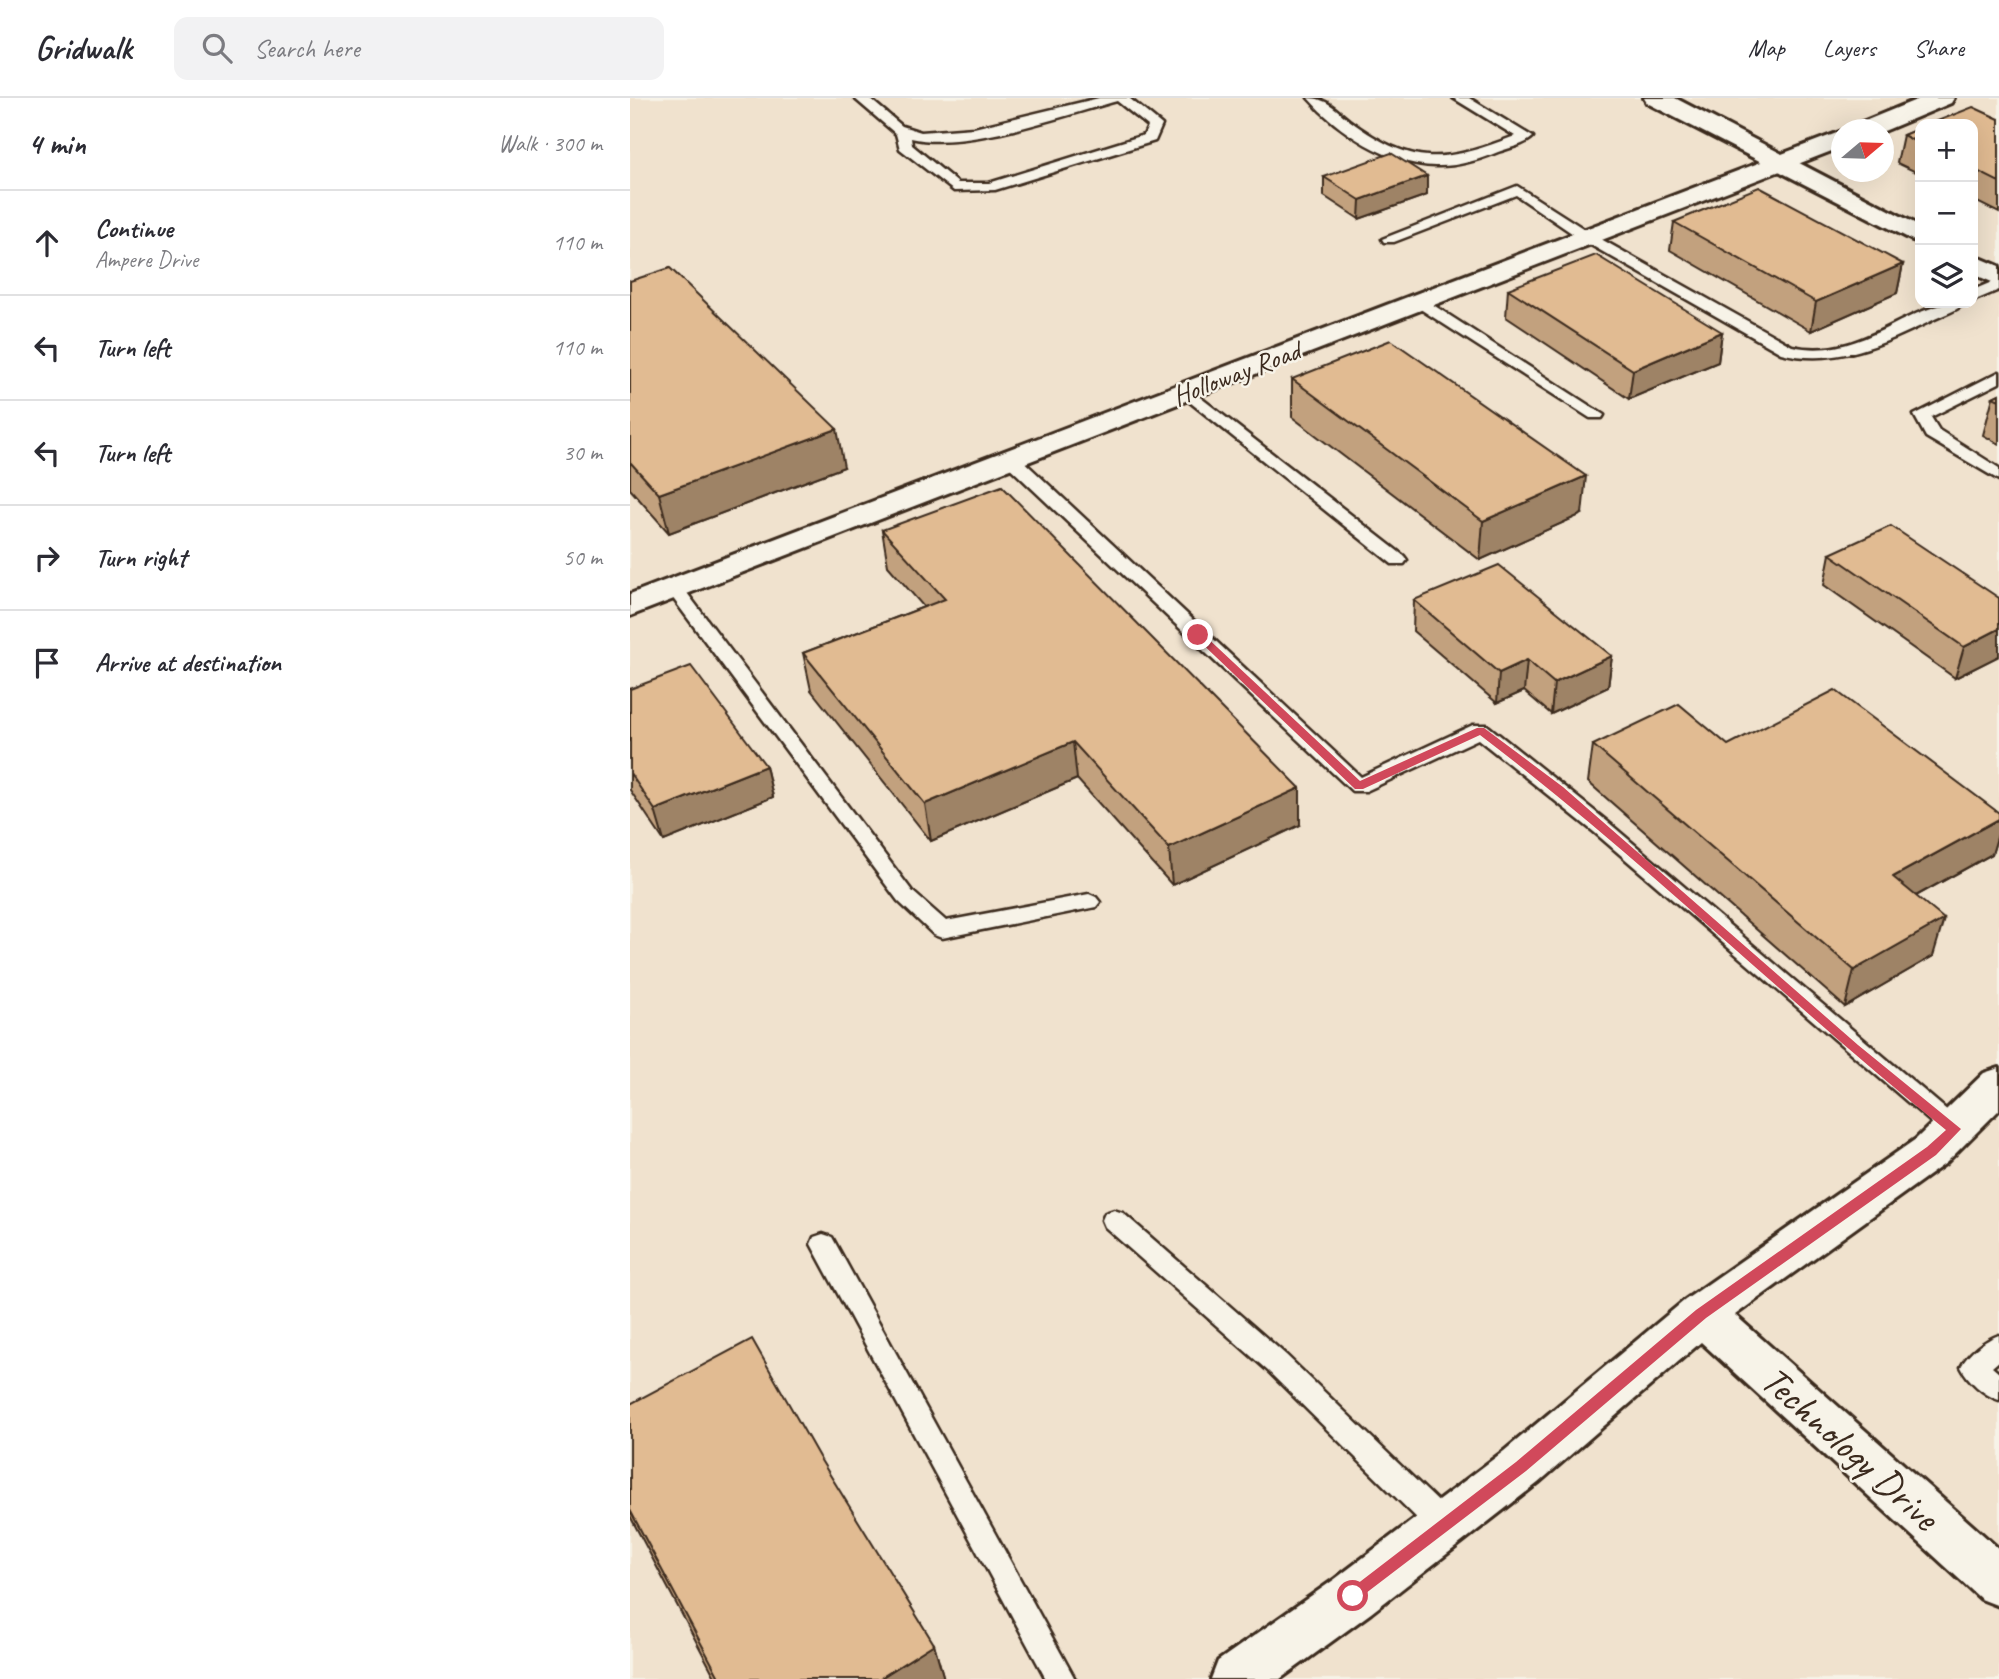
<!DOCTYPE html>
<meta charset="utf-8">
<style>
:root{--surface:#fff;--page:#f2f2f3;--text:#2b2b33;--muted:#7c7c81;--line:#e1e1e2}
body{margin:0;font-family:Caveat,sans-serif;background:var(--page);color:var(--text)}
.controls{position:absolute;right:21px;top:21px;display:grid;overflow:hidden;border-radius:14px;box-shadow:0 7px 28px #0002}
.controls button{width:63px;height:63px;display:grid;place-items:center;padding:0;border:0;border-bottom:2px solid var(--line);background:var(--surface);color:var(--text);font:35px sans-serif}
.compass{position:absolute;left:1201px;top:21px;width:63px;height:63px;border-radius:50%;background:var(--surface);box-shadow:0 7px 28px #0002;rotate:71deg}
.stop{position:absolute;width:21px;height:21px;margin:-16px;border:5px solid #d1495b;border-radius:50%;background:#fff}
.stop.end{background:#d1495b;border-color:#fff;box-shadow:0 2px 7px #0008}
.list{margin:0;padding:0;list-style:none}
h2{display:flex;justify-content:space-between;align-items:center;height:91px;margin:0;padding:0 28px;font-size:30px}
h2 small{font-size:23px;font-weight:400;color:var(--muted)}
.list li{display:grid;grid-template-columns:46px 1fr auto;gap:21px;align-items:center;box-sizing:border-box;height:105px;padding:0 28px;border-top:2px solid var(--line)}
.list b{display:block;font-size:26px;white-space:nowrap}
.list p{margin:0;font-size:23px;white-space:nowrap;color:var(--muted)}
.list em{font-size:23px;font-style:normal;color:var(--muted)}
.icon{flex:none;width:38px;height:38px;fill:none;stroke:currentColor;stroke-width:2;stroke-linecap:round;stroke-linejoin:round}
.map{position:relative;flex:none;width:1369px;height:1581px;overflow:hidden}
header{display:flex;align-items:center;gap:42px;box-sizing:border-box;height:98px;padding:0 35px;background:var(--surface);border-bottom:2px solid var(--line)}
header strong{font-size:33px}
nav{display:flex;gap:38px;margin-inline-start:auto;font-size:24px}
.search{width:490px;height:63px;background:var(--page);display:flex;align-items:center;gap:18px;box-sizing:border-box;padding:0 24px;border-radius:14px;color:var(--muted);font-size:26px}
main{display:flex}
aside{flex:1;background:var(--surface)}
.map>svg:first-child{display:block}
</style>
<header>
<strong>Gridwalk</strong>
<div class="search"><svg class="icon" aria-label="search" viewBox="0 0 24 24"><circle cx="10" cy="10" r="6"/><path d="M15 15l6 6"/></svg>Search here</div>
<nav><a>Map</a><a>Layers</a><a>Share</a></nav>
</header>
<main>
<aside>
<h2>4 min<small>Walk · 300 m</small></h2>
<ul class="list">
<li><svg class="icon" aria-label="ahead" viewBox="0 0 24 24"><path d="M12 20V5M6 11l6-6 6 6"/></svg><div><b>Continue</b><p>Ampere Drive</p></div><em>110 m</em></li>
<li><svg class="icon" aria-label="left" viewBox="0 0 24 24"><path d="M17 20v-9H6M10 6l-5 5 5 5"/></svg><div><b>Turn left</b></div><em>110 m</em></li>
<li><svg class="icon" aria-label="left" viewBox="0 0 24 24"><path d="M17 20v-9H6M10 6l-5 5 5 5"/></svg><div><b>Turn left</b></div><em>30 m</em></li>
<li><svg class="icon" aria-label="right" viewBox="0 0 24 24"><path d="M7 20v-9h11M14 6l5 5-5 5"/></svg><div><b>Turn right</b></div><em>50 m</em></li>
<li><svg class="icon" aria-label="arrive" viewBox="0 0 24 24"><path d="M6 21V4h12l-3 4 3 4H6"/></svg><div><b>Arrive at destination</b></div></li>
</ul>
</aside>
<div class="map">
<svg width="1369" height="1581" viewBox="0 0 1369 1581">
<rect width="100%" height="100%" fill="#f7f3e8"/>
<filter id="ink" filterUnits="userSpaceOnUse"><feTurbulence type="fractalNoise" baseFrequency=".0143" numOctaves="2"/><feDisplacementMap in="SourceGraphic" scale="14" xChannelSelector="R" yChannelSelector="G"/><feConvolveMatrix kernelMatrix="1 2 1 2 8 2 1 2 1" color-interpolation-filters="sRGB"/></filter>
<g filter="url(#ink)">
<path fill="#f0e2ce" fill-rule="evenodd" d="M0,0h1369v1581h-1369zM1290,26h53v179h-53zM1212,32h42v42h-42z"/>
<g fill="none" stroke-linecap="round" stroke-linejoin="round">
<defs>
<g id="service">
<path d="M224,0h15l33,28 19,6 53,-4 125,-30h30l33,27 -7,16 -160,49 -41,1 -54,-42 -4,-15zM487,3l31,25 -4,9 -155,48h-31l-46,-38 -1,-7c54,13 151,-22 206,-37z"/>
<path d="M678,0c19,0 27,11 41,22 65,48 94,43 166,16l-62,-38h16l64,39c-8,8 -24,11 -35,15 -19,8 -41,15 -63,14 -45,-1 -98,-34 -127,-68z"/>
<path d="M887,88l75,48 200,112c72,16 115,-46 173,-43 -8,8 -23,12 -34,18 -48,23 -96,46 -150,32l-199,-113 -66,-45 -122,47h-10l-2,-3z"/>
<polygon points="1369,181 1369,192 1343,203 1343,192"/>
<polygon points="789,199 794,201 974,317 972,320 960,320 784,207 781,204"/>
<polygon points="1369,274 1369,285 1301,319 1309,332 1369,370 1369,382 1296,339 1284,317"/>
<polygon points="557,289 774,458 777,462 774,466 762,466 551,297 549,294"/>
<polygon points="381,356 387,357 731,679 843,627 857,627 978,724 1332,1025 1336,1031 1332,1037 1324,1040 1316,1037 964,734 848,641 736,693 722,693 375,365 373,361 375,357"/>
<polygon points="45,485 51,487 282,793 316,823 459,796 466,799 470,804 466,809 312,840 304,837 268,803 39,495 36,491"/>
<polygon points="484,1112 493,1115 656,1257 824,1419 828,1428 824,1437 814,1440 804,1437 638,1273 475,1129 472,1122 475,1115"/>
<polygon points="193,1136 202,1139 445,1581 416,1581 181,1146 184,1139"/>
<path d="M1369,1237v26l-7,6 7,6v27c-15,-5 -31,-19 -38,-33 7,-14 24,-27 38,-32z"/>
</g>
<g id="minor">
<polygon points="1291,0 1324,0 1321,5 1254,33 1222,32 1225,27"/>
<polygon points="1212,33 1212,49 0,518 0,496"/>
<polygon points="1369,970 1369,1012 1316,1065 1105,1217 1369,1451 1369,1508 1351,1501 1071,1244 908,1385 741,1515 650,1581 581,1581 588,1563 705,1481 874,1353 1055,1202 1286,1041 1354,975"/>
</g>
<g id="tertiary">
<polygon points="1014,0 1045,0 1290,128 1290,146 1017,5"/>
<polygon points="1343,157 1369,168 1369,187 1343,176"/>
</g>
</defs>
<use href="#service" stroke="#3b2a1e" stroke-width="5"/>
<use href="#minor" stroke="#3b2a1e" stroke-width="6"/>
<use href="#tertiary" stroke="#3b2a1e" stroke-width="6"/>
<use href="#service" fill="#f7f3e8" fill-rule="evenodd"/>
<use href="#minor" fill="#f7f3e8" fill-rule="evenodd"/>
<use href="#tertiary" fill="#f7f3e8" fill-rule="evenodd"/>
</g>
<g fill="#c2a17e" stroke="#3b2a1e" stroke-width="2">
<polygon points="1369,21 1369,115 1343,102 1343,26"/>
<polygon points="1290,30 1290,76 1267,65 1273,37"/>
<polygon points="797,78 797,97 729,121 694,98 694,79"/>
<polygon points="1044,124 1273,166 1267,195 1181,233 1040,152"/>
<polygon points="0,183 214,369 39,435 0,391"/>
<polygon points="878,191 1092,234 1088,264 999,301 876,219"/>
<polygon points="662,281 952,416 850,462 662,319"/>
<polygon points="1369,296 1369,346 1353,337 1363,299"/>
<polygon points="252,432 670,727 542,787 447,681 301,743 181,592 173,555 294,509 258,468"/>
<polygon points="1200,456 1369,500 1369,558 1325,580 1194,487"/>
<polygon points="784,502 982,558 978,589 921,616 894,593 867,605 783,533"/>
<polygon points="0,591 136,668 143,699 34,743 0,692"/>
<polygon points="963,647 1098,647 1369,715 1369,733 1362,756 1286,798 1303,858 1215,909 958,684"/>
<polygon points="0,1306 304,1546 314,1581 86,1581 0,1418"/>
</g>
<g fill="#9e8366" stroke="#3b2a1e" stroke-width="2">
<polygon points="797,78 797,97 729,121 730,102"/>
<polygon points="1273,166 1267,195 1181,233 1186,204"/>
<polygon points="1092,234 1088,264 999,301 1003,272"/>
<polygon points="207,331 214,369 39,435 29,396"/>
<polygon points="956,378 952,416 850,462 853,423"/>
<polygon points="1369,531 1369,558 1325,580 1334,549"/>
<polygon points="982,558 978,589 921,616 924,585"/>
<polygon points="897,562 894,593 867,605 869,575"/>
<polygon points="443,644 447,681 301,743 295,706"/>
<polygon points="136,668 143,699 34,743 25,712"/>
<polygon points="670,690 670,727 542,787 539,750"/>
<polygon points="1369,721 1369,733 1362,756 1253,816 1263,779"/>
<polygon points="1314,821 1303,858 1215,909 1224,872"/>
<polygon points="304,1546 314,1581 249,1581"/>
</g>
<g fill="#e1bb92" stroke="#3b2a1e" stroke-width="2">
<polygon points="1343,9 1369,21 1369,84 1343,71 1343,26 1300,26"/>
<polygon points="1290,30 1290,46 1273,37"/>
<polygon points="761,55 797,78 730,102 694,79"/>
<polygon points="1129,89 1273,166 1186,204 1044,124"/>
<polygon points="966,157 1092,234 1003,272 878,191"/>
<polygon points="40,170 207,331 29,396 0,364 0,183"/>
<polygon points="761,242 956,378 853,423 662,281"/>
<polygon points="1369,296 1369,302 1363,299"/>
<polygon points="372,388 670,690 539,750 443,644 295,706 173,555 315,501 252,432"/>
<polygon points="1261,428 1369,500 1369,531 1334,549 1200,456"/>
<polygon points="869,467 982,558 924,585 897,562 869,575 784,502"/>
<polygon points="61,568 136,668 25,712 0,675 0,591"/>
<polygon points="1205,592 1369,715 1369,721 1263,779 1314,821 1224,872 963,647 1049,606 1098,647"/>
<polygon points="122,1241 189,1359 304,1546 249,1581 90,1581 0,1412 0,1306"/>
</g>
</g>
<path fill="#d1495b" d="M565,535h7l158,148 117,-53h7l79,59 295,258 103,84 -25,26 -230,163 -180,153 -173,132 -5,-2v-10l168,-129 180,-152 231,-163 19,-17c-159,-128 -304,-272 -466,-395l-117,54h-8l-160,-152z"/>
<g text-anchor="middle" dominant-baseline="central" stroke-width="5" stroke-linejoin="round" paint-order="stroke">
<g font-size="28" fill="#3b2a1e" stroke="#f7f3e8">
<text transform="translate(606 275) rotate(-21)">Holloway Road</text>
</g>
<g font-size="40" fill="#3b2a1e" stroke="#f7f3e8">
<text transform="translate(1220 1350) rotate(42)">Technology Drive</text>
</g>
</g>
</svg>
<div class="controls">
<button>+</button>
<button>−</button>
<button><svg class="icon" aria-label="layers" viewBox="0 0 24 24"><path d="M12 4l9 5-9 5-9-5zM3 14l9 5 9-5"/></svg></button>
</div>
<svg class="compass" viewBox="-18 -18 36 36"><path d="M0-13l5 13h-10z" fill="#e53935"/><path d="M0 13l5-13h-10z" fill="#7c7c81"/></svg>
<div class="stop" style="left:723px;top:1498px"></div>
<div class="stop end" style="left:568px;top:537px"></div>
</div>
</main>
